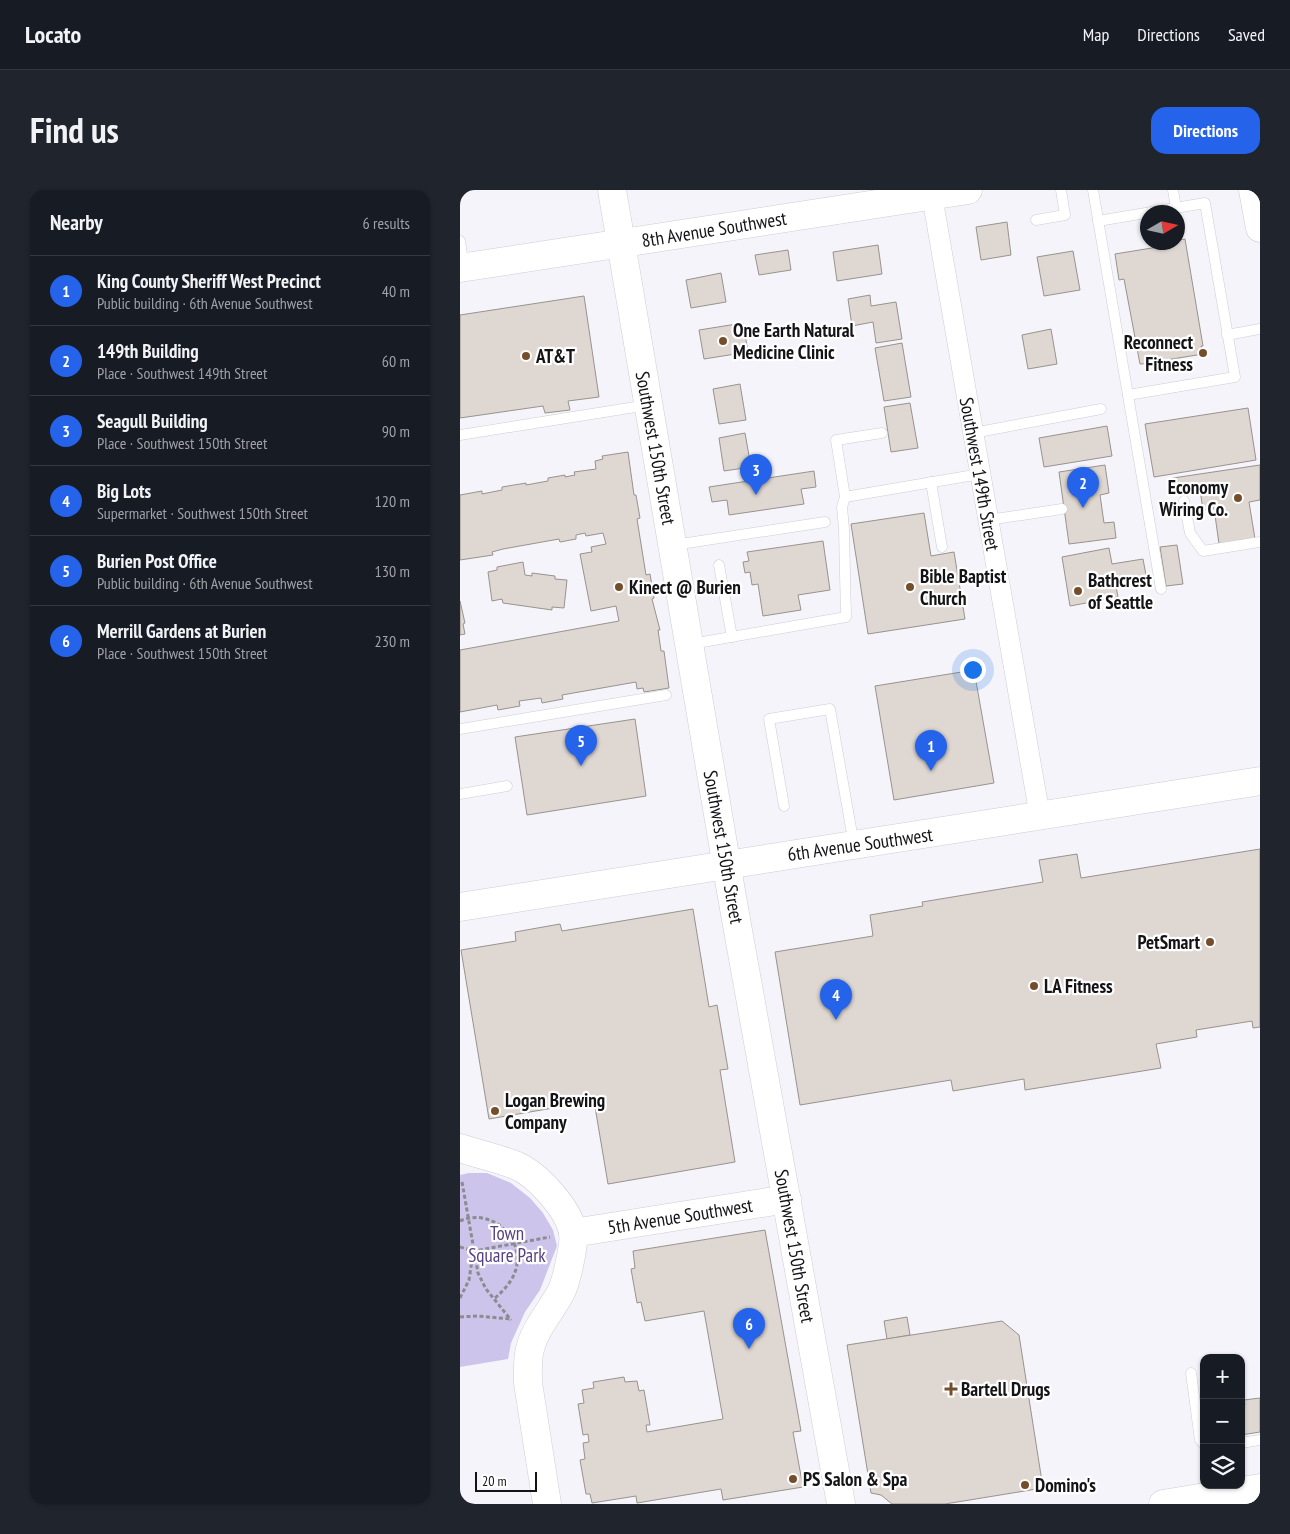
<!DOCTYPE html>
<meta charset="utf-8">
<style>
:root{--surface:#171b24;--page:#20242c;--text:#f1f3f6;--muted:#9ea1a6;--line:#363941;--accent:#2563eb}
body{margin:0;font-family:"PT Sans Narrow",sans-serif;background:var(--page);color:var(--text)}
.controls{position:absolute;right:15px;bottom:15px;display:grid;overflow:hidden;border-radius:10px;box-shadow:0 1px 4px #0004}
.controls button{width:45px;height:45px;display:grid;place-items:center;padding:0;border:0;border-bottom:1px solid var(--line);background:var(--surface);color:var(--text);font:25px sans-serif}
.compass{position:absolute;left:680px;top:15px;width:45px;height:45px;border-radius:50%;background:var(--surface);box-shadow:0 1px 4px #0004;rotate:81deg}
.scale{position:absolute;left:15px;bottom:12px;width:62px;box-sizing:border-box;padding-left:5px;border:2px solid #141316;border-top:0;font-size:14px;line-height:18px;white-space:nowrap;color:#141316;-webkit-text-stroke:4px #fff;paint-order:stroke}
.you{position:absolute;left:512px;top:479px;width:18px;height:18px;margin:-12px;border:4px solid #fff;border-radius:50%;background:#1a73e8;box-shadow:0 0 0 8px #1a73e833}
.badge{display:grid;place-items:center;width:32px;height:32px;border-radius:50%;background:var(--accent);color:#fff;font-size:16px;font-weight:700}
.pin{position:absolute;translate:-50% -41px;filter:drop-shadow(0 1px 2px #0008)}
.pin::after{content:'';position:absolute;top:26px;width:18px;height:15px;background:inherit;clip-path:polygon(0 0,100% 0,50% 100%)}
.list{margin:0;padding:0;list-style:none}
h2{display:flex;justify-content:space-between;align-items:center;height:65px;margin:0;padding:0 20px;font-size:21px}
h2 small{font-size:16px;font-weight:400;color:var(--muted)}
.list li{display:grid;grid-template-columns:32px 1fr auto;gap:15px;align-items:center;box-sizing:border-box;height:70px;padding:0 20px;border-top:1px solid var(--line)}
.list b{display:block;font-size:19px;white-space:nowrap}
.list p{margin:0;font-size:16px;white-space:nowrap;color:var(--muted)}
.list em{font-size:16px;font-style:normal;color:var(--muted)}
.icon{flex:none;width:28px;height:28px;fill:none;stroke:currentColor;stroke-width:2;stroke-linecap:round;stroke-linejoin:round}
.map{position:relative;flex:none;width:800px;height:1314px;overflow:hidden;border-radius:15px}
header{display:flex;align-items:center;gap:30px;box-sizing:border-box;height:70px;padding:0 25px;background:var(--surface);border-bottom:1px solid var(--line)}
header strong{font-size:24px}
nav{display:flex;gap:28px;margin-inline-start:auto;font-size:18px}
.intro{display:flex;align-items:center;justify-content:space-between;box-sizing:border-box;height:120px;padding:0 30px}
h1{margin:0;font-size:35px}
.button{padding:12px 22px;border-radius:15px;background:var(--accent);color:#fff;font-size:18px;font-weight:700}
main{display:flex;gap:30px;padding:0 30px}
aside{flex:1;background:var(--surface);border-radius:15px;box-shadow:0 1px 4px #0004}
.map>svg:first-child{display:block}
</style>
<header>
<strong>Locato</strong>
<nav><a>Map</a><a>Directions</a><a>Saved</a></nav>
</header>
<div class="intro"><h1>Find us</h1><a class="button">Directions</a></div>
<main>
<aside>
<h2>Nearby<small>6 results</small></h2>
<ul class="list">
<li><span class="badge">1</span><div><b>King County Sheriff West Precinct</b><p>Public building · 6th Avenue Southwest</p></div><em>40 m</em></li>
<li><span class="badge">2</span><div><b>149th Building</b><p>Place · Southwest 149th Street</p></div><em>60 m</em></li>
<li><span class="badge">3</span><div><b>Seagull Building</b><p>Place · Southwest 150th Street</p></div><em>90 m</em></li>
<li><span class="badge">4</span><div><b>Big Lots</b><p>Supermarket · Southwest 150th Street</p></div><em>120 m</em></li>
<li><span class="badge">5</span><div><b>Burien Post Office</b><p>Public building · 6th Avenue Southwest</p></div><em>130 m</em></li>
<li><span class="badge">6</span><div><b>Merrill Gardens at Burien</b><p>Place · Southwest 150th Street</p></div><em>230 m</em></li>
</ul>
</aside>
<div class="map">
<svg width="800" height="1314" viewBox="0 0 800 1314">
<rect width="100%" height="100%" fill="#f5f4fb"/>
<polygon fill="#cdc4eb" points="9,983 27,983 51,993 70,1008 83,1023 93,1040 97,1056 80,1100 65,1122 51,1153 48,1169 0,1177 0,985"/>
<g fill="#ded7d2" stroke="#99938e">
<polygon points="547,32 551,65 521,70 516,37"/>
<polygon points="725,49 743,156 741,156 743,164 682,174 680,174 664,89 659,90 655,64 716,54 718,50"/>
<polygon points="418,55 422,84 377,91 373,62"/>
<polygon points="328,60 331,80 299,85 295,65"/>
<polygon points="613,61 620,100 584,106 577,67"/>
<polygon points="261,83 266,112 231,118 226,90"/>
<polygon points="410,105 411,116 436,112 442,149 416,153 413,132 392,136 388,109"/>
<polygon points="124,106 139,207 108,211 110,220 85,223 83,216 0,228 0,125"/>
<polygon points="283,133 288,162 244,169 239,140"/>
<polygon points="591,139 597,174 568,179 562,145"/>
<polygon points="442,153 451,207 424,211 415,158"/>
<polygon points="280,194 286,230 259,234 253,199"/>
<polygon points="450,213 458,258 431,262 424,217"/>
<polygon points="788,218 796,270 694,287 685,234"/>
<polygon points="647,236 652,266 584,277 579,248"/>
<polygon points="285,243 291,277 264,281 259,248"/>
<polygon points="168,262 174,305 176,305 180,328 177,329 186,385 190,384 194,408 192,409 200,440 198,440 201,461 204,461 209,498 184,502 183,498 177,499 176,492 102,505 103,509 82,513 81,508 59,511 60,516 38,520 37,515 0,522 0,460 159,431 156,416 131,421 120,364 132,362 131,357 146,354 143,343 126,346 125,343 116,345 116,349 100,352 99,349 43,359 32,362 33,365 0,370 0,305 22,301 22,304 42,300 42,297 66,293 66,295 88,291 88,288 105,285 105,287 115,285 114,282 136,279 135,271 143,269 142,266"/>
<polygon points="645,275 649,303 640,305 644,333 654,332 656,348 609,354 599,282"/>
<polygon points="800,275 800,310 789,312 795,349 759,354 754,318 743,320 739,293 714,297 713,288"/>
<polygon points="354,281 356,297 341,299 344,314 269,325 267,310 252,312 249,297"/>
<polygon points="464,323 471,366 494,362 505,429 408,444 391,334"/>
<polygon points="363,351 370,400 338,405 341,420 303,426 298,394 292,395 290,382 285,383 283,372 289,371 287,362"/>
<polygon points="717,355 723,394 706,396 700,357"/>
<polygon points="649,358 652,374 683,369 688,396 674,398 672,388 655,391 658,407 610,416 602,367"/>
<polygon points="63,372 65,385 72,386 72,383 95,386 95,389 107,390 104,418 92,417 92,420 43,413 42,409 32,411 28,382 37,380 37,377"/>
<polygon points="0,411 5,433 3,434 5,444 0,445"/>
<polygon points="514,480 534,593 434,610 415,496"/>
<polygon points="175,529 186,606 67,625 55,547"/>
<polygon points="800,659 800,837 793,838 792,831 736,840 737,847 696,854 701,878 565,900 564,889 493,901 491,890 340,915 315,762 413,746 410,725 463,716 462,712 583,692 579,670 617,664 621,688"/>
<polygon points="233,719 249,817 257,815 268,879 260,880 275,972 148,994 134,911 29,929 1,760 56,751 55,742 100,734 102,741"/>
<polygon points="305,1040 341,1241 333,1242 343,1297 263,1310 261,1299 177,1313 176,1306 132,1313 130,1304 126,1304 120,1270 125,1269 123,1253 129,1252 128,1244 123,1245 118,1214 124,1213 122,1200 134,1198 133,1192 164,1187 165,1192 177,1191 179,1201 184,1200 190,1235 186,1235 187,1242 263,1229 244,1121 185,1131 181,1112 177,1113 171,1079 175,1078 173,1061"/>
<polygon points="447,1127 450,1145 427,1149 424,1131"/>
<polygon points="542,1131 559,1145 583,1298 485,1314 432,1314 421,1305 411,1303 387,1155"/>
<polygon points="800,1208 800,1242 781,1245 781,1215 785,1215 784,1210"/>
</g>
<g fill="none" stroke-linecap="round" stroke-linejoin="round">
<defs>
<g id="lane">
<polyline points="633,0 701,399"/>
<polyline points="713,0 716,18"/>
<polyline points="576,30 605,25 601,0"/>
<polyline points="638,31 745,13 775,187 668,205"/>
<polyline points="0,51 4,77"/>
<polyline points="767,145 800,139"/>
<polyline points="422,243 376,250 385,307 520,284"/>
<polyline points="513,243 641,219"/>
<polyline points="0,245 188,215"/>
<polyline points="471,292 482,357"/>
<polyline points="724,311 730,343 743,361 800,352"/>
<polyline points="528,330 602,319"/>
<polyline points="214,355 365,332"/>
<polyline points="259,375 272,447"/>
<polyline points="231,454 386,427 384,339 382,317 385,307"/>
<polyline points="0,539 206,505"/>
<polyline points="0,604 47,596"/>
<polyline points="324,616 309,529 370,519 394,655"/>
<polyline points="731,1183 740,1250 744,1254"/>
<polyline points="781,1253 800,1250"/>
</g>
<polyline id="street" points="471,0 580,627"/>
<g id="secondary">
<polyline points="152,0 272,707 381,1314"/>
<polyline points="793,0 800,38"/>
<polyline points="0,78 508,0"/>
<polyline points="0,717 800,591"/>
<path d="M0,958c18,6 37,10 55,17 22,9 54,44 58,68 2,10 -7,50 -12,59 -10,19 -26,36 -31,57 -3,11 -2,23 -2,34l19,121"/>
<polyline points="113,1043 327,1009"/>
<polyline points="703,1314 800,1298"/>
</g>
</defs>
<use href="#lane" stroke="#ceccd4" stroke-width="11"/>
<use href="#street" stroke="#ceccd4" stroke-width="21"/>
<use href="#secondary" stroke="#ceccd4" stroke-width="29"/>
<g stroke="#8c8b90" stroke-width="3" stroke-dasharray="4 2.5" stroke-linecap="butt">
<polyline points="2,992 18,1083 26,1099 51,1130"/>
<path d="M0,1031c28,-13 61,12 57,43 -2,15 -12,25 -23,35"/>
<polyline points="0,1057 14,1061 90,1047"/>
<polyline points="0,1108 9,1090 13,1064"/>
<polyline points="0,1127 17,1126 51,1129"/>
</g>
<use href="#lane" stroke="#fff" stroke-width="10"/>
<use href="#street" stroke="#fff" stroke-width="20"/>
<use href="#secondary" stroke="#fff" stroke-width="28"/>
</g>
<g fill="#744e2b" stroke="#fff" stroke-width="2">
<circle cx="263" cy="151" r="5"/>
<circle cx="743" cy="163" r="5"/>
<circle cx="66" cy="166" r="5"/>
<circle cx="778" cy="308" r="5"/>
<circle cx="159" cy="397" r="5"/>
<circle cx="450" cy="397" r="5"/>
<circle cx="618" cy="401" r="5"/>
<circle cx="750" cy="752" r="5"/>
<circle cx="574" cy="796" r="5"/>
<circle cx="35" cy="921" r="5"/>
<path d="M488.5 1191.5h5v5h5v5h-5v5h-5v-5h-5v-5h5z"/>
<circle cx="333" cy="1289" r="5"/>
<circle cx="565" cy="1295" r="5"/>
</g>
<g text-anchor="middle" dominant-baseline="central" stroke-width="4.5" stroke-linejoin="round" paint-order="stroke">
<g font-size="19" fill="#141316" stroke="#fff">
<text transform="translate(254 39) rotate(-9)">8th Avenue Southwest</text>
<text transform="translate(196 258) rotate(80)">Southwest 150th Street</text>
<text transform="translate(520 284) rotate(80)">Southwest 149th Street</text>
<text transform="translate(400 654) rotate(-8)">6th Avenue Southwest</text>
<text transform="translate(264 657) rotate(80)">Southwest 150th Street</text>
<text transform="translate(220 1026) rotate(-9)">5th Avenue Southwest</text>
<text transform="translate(335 1056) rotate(80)">Southwest 150th Street</text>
</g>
<g font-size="19" font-weight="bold" fill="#141316" stroke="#fff" text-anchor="start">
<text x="273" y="140">One Earth Natural<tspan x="273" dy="22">Medicine Clinic</tspan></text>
<text x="733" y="152" text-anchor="end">Reconnect<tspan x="733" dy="22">Fitness</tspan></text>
<text x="76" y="166">AT&amp;T</text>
<text x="768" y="297" text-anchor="end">Economy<tspan x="768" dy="22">Wiring Co.</tspan></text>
<text x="460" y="386">Bible Baptist<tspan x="460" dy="22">Church</tspan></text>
<text x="628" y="390">Bathcrest<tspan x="628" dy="22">of Seattle</tspan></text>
<text x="169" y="397">Kinect @ Burien</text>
<text x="740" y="752" text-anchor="end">PetSmart</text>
<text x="584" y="796">LA Fitness</text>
<text x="45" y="910">Logan Brewing<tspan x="45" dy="22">Company</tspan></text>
<text x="501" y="1199">Bartell Drugs</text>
<text x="343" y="1289">PS Salon &amp; Spa</text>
<text x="575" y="1295">Domino's</text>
</g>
<g font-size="19" fill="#564182" stroke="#fff">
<text x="47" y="1043">Town<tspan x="47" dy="22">Square Park</tspan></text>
</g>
</g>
</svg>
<div class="controls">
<button>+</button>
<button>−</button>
<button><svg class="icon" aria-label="layers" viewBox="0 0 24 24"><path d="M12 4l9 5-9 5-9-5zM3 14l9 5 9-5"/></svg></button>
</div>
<svg class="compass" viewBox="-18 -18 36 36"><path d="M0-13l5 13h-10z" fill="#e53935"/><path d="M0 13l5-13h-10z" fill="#9ea1a6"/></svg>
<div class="scale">20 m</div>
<div class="you"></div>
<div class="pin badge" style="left:471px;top:581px">1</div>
<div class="pin badge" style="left:623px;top:318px">2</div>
<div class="pin badge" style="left:296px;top:305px">3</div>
<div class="pin badge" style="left:376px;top:830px">4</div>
<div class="pin badge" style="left:121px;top:576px">5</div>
<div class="pin badge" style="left:289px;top:1159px">6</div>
</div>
</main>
